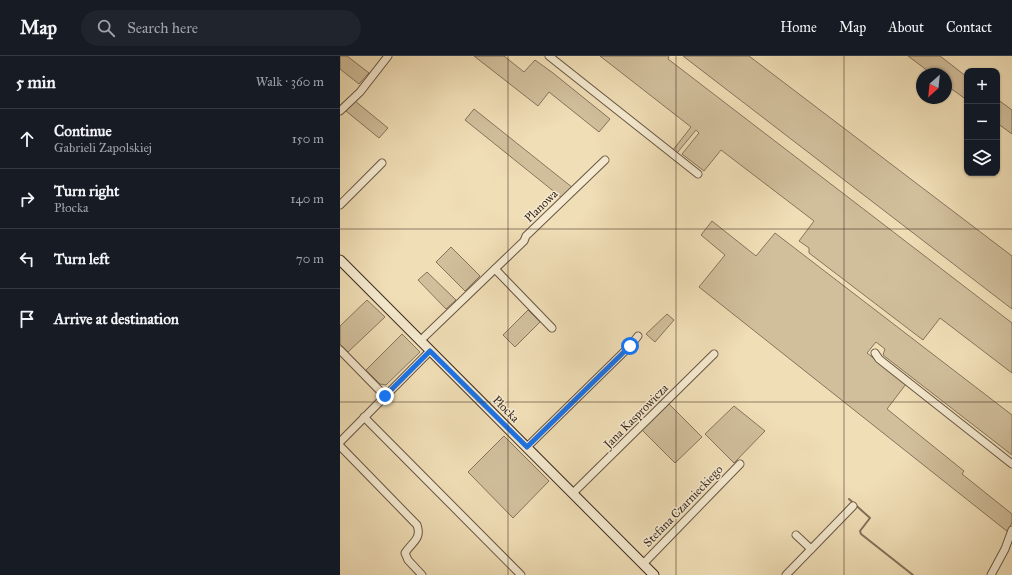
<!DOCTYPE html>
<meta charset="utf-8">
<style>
:root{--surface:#171b24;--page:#20242c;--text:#f1f3f6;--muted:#9ea1a6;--line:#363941}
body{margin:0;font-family:"IM FELL Great Primer",serif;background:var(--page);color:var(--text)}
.controls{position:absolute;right:12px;top:12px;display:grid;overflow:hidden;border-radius:8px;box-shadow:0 1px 3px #0004}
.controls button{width:36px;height:36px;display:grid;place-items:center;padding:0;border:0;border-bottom:1px solid var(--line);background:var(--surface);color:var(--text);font:20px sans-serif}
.compass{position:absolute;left:576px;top:12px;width:36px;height:36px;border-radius:50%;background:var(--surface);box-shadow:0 1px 3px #0004;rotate:207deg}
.stop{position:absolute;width:12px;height:12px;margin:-9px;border:3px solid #1a73e8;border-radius:50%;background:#fff}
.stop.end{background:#1a73e8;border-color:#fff;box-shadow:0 1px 4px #0008}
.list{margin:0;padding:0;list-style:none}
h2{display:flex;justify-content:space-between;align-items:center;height:52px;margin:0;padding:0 16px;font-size:17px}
h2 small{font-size:13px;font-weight:400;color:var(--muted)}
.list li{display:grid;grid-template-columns:26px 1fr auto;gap:12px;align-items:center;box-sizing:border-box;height:60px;padding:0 16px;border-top:1px solid var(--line)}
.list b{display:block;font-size:15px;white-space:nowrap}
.list p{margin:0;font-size:13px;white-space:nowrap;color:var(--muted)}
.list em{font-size:13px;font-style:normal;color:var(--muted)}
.icon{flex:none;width:22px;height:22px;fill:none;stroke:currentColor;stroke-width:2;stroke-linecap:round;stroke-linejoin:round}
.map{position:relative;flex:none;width:672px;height:519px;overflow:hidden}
header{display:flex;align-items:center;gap:24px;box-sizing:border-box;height:56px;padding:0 20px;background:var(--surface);border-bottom:1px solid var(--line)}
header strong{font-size:19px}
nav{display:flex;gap:22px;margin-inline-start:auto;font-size:14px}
.search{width:280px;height:36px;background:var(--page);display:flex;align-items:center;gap:10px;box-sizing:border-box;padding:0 14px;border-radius:22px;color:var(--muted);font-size:15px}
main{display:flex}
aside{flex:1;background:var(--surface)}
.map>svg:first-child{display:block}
</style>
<header>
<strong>Map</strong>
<div class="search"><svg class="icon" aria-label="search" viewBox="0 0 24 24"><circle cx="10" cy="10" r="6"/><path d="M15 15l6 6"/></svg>Search here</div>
<nav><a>Home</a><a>Map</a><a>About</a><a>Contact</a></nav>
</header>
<main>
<aside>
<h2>5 min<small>Walk · 360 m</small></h2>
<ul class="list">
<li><svg class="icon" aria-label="ahead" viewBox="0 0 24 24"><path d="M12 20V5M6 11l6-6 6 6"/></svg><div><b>Continue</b><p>Gabrieli Zapolskiej</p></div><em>150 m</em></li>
<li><svg class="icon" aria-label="right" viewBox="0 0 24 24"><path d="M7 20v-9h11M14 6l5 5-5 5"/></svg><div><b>Turn right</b><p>Płocka</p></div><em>140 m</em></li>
<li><svg class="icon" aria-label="left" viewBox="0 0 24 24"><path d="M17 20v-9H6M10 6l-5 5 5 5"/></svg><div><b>Turn left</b></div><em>70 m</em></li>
<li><svg class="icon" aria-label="arrive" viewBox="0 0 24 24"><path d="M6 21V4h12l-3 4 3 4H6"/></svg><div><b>Arrive at destination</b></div></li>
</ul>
</aside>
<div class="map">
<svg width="672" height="519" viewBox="0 0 672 519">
<rect width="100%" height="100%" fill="#f0deb6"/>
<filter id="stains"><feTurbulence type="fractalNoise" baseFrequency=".005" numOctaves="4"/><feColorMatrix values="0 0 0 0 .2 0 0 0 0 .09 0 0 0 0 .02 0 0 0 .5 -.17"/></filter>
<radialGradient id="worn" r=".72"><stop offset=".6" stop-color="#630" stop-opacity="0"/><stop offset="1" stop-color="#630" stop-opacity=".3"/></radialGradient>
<g fill="#d1bf9c" stroke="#86745d">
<polygon points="0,0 7,0 29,17 19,28 0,13"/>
<polygon points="134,0 164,0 184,16 195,4 213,17 270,63 259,76 209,36 198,50"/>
<polygon points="260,0 329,0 328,3 672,267 672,317 600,262 583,284 469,197 469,192 459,185 474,165 381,94 364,115 342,98 359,77 356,74 337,97 333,94 351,71"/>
<polygon points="343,0 409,0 672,200 672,253"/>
<polygon points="568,0 600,0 627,21 627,44 606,29 606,18 592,18"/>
<polygon points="657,43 672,54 672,78 657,67"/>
<polygon points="15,45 48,72 39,82 6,55"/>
<polygon points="134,53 233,132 222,142 125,64"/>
<polygon points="372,165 416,200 435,177 672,359 672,399 543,299 545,293 536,286 527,297 566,328 547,353 624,415 622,418 672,458 672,466 668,476 359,231 385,199 361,179"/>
<polygon points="111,191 140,220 125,235 96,206"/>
<polygon points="87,216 116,244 106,253 78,224"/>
<polygon points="27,244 45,261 8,296 0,288 0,270"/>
<polygon points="188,254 200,266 175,291 163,279"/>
<polygon points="327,258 334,264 315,286 306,278"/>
<polygon points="62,278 80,296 46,329 40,328 26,314"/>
<polygon points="329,348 362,381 335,407 302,374"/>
<polygon points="394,350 425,375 394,407 365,378"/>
<polygon points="164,380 209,425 173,462 128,416"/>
</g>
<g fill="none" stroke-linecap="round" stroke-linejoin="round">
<polyline stroke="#82705a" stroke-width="2" points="509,443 530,462 520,475 521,478 573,519"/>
<defs>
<g id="street">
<polyline points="209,0 358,118"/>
<polyline points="0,55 20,36 48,0"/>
<polyline points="0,149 42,107"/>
<polyline points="155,213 212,272"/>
<polyline points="80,285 184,185 186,180 265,104"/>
<polyline points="0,294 45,340"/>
<polyline points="535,297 539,303 672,408"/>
<polyline points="24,361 181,519"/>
<polyline points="0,386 90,295"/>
<path d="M0,390l77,79c5,14 -5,17 -12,28l3,7 14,15"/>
<polyline points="187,391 290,290 298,280"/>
<polyline points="233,437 374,298"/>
<polyline points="456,479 471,493"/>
<polyline points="303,508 400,408"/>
<polyline points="446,519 513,450"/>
<polyline points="651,519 665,493 672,474"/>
</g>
<polyline id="secondary" points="0,204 314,519"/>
</defs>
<use href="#street" stroke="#685644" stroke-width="9"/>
<use href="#secondary" stroke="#3a281e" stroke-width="11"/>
<use href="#street" stroke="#f5ead0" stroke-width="7"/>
<use href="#secondary" stroke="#f5ead0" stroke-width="9"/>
</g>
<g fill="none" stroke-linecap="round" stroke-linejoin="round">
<polyline stroke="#1a73e8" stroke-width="5" points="45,340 90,295 187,391 290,290"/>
</g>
<path fill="none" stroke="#3a281e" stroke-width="1" stroke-opacity="0.55" d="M168,0v519M336,0v519M504,0v519M0,173h672M0,346h672"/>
<g text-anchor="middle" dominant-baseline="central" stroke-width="3" stroke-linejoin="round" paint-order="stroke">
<g font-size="12" fill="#3a281e" stroke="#f5ead0">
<text transform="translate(201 150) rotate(-44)">Planowa</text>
<text transform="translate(166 353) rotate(45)">Płocka</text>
<text transform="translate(296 360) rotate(-45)">Jana Kasprowicza</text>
<text transform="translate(343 450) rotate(-46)">Stefana Czarnieckiego</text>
</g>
</g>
<rect width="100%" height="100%" filter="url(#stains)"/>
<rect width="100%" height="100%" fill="url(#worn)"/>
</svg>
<div class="controls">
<button>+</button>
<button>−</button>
<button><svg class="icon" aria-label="layers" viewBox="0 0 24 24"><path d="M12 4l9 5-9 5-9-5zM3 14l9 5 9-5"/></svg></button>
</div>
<svg class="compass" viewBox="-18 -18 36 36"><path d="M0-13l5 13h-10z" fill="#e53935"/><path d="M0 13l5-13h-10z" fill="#9ea1a6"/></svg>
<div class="stop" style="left:290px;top:290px"></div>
<div class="stop end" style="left:45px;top:340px"></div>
</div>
</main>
